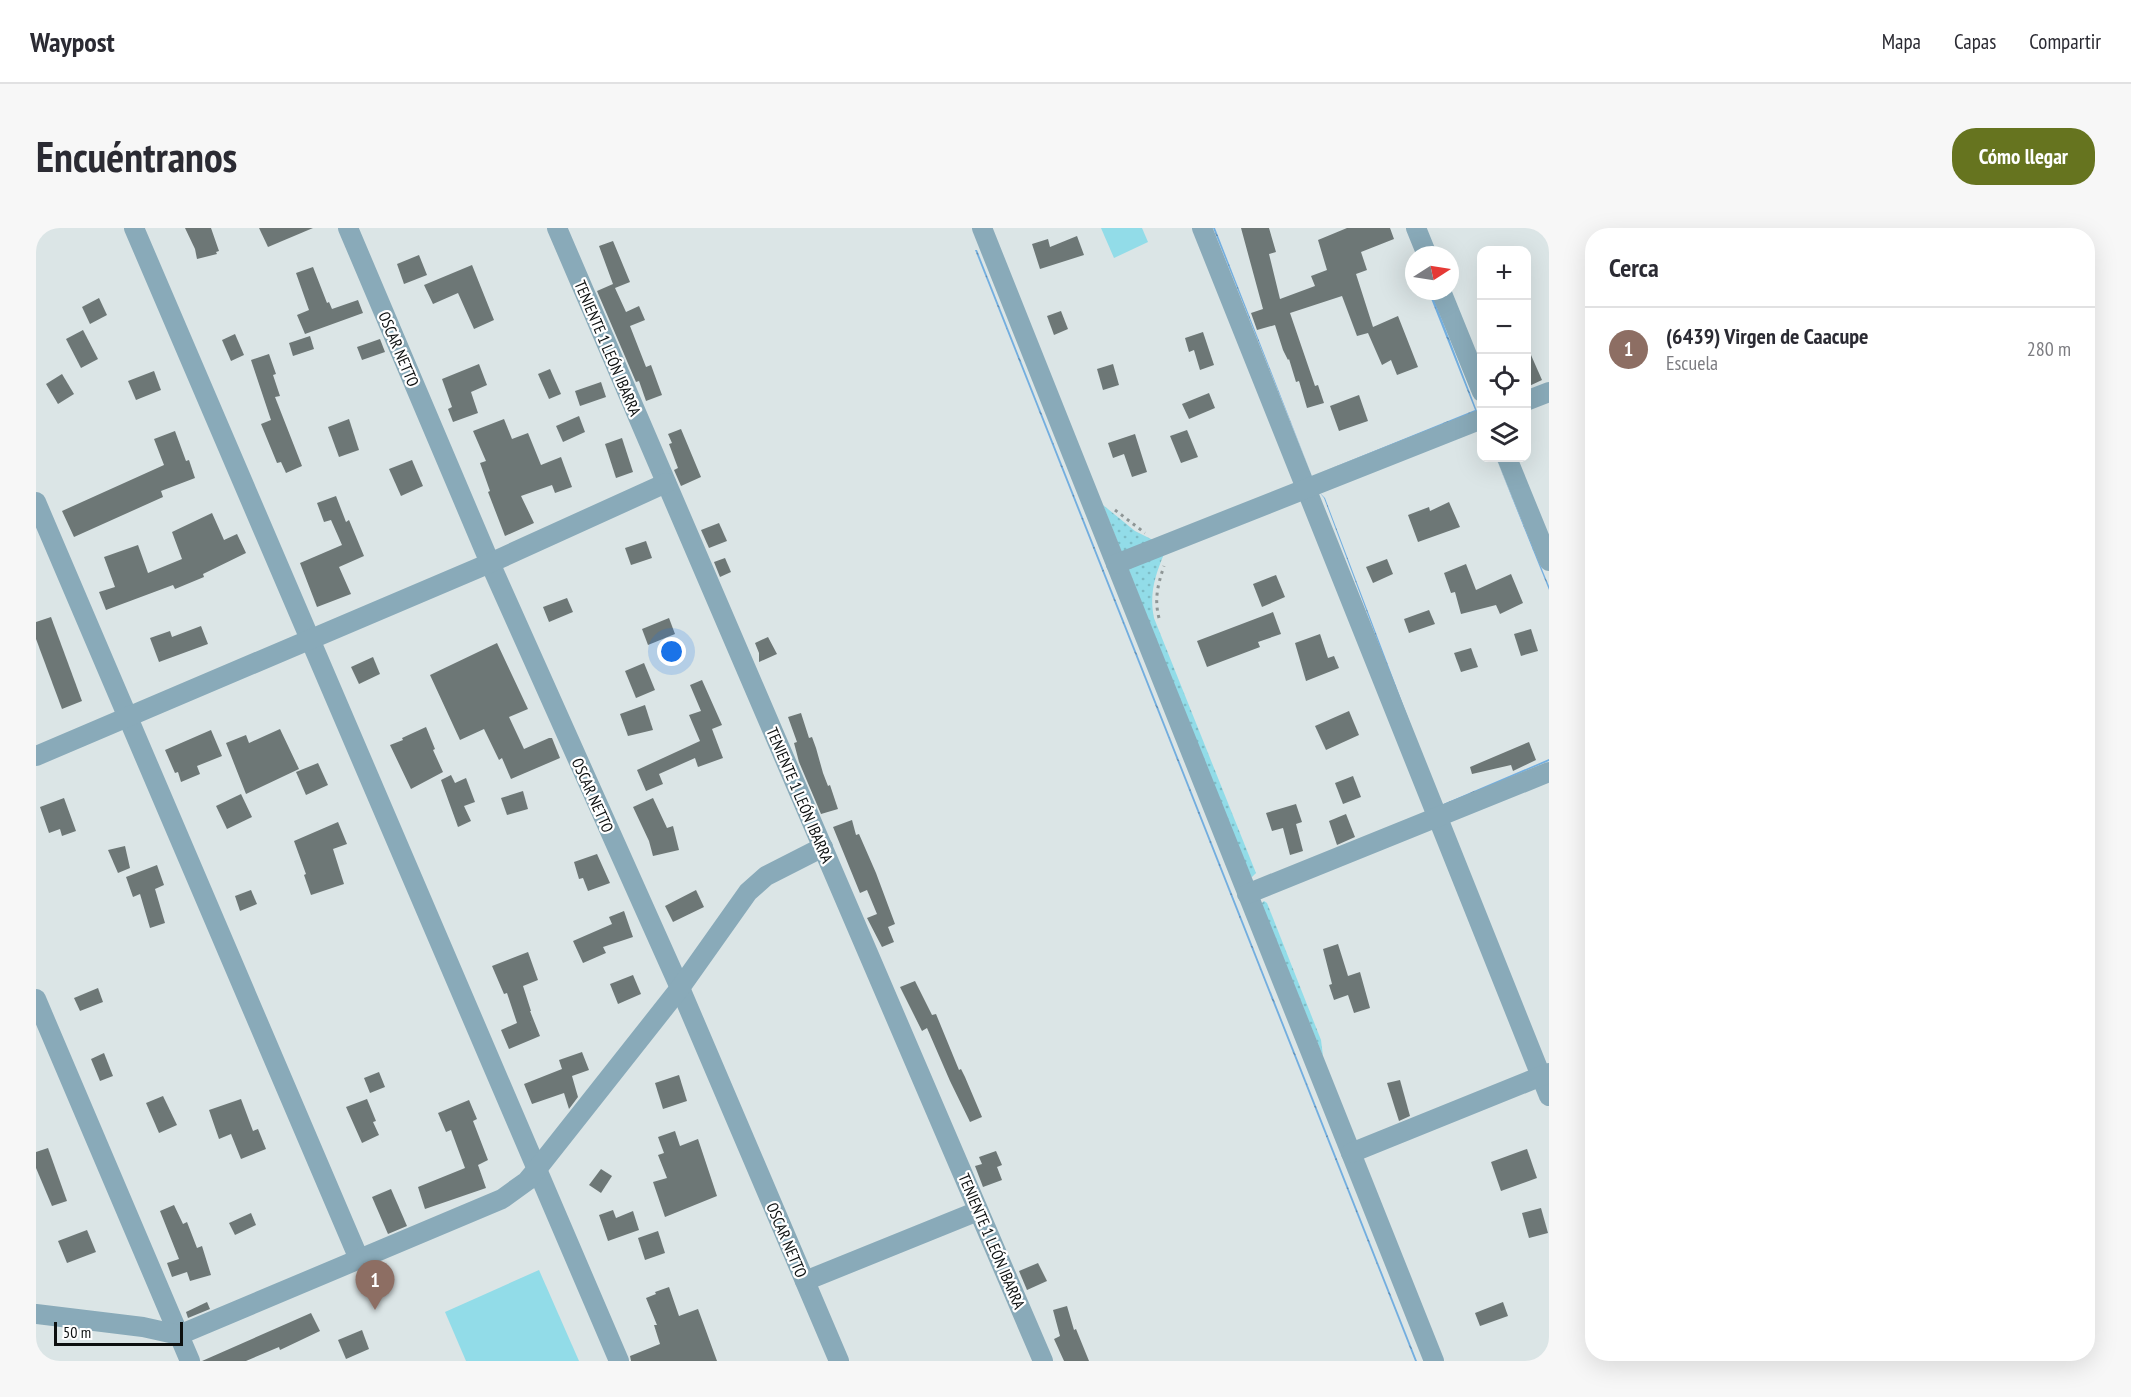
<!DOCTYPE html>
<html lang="es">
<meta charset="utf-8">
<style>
:root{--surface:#fff;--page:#f7f7f7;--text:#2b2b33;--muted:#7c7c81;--line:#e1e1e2;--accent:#66741f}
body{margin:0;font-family:"PT Sans Narrow",sans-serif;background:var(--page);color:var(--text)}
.controls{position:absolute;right:18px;top:18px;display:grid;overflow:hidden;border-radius:12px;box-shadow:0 6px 24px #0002}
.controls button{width:54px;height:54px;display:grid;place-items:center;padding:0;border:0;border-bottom:2px solid var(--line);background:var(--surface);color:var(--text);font:30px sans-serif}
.compass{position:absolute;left:1369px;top:18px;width:54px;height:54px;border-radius:50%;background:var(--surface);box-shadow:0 6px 24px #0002;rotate:78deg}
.scale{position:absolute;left:18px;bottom:15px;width:129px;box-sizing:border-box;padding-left:6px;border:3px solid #0d1010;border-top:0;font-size:16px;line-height:21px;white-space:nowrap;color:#0d1010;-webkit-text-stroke:4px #fff;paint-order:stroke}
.you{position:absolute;left:636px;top:424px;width:21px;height:21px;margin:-15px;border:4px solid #fff;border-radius:50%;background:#1a73e8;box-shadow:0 0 0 9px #1a73e833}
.badge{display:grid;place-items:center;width:39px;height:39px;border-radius:50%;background:var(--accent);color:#fff;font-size:20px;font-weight:700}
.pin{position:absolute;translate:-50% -50px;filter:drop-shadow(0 2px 3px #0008)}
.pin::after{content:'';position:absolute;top:32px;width:21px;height:18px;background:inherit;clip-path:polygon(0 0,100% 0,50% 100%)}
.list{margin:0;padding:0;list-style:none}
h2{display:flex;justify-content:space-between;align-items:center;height:78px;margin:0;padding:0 24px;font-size:26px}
h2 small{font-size:20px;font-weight:400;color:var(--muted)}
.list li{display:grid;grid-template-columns:39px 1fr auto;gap:18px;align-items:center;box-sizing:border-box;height:84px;padding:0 24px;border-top:2px solid var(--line)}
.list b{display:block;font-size:22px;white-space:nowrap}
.list p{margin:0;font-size:20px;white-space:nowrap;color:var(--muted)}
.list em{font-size:20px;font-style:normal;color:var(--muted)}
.icon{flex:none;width:33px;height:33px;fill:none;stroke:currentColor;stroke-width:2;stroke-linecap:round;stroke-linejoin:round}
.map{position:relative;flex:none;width:1513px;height:1133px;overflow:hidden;border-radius:24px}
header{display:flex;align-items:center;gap:36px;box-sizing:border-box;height:84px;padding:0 30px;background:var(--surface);border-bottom:2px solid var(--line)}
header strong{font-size:28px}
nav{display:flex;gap:33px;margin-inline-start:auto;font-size:21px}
.intro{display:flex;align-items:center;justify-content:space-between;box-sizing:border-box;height:144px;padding:0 36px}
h1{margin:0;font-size:42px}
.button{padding:15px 27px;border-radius:24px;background:var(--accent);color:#fff;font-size:21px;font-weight:700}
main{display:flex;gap:36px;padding:0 36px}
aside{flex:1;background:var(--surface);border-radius:24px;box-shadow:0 6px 24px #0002}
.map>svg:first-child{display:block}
</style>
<header>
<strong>Waypost</strong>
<nav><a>Mapa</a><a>Capas</a><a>Compartir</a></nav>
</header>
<div class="intro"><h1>Encuéntranos</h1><a class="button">Cómo llegar</a></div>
<main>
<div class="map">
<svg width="1513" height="1133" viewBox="0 0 1513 1133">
<defs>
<pattern id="grass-dots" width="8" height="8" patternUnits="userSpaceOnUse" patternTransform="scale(1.5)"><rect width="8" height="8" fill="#92dce8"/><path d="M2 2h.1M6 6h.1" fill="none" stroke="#7dbcc6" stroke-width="1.8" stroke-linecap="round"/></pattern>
<pattern id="water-ripples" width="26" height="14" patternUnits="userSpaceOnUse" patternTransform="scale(1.5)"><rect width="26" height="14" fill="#73aedf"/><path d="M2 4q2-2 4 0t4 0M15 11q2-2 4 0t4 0" fill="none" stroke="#5d8cb3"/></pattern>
</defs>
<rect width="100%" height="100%" fill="#dbe5e6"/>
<g fill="url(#grass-dots)">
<path d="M1067,277l32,26 18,9 11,14c-9,22 -15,40 -10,64l102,255 -4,4 -2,-1z"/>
<polygon points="1228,673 1231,675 1285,812 1287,828 1225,676"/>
</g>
<g fill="#92dce8">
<polygon points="1065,0 1106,0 1112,14 1078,30"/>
<polygon points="503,1042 543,1133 430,1133 409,1084"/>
</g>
<g fill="url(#water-ripples)">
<polygon points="1177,0 1179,0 1276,248"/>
<polygon points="939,22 941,22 1381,1133 1379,1133"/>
<polygon points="1392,63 1395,63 1441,183 1281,246 1439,182"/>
<polygon points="1460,230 1513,358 1513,362"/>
<polygon points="1283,264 1289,270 1405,577 1513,531 1513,533 1404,579 1288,270"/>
</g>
<g fill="#6d7776">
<polygon points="149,0 175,0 183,23 180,24 181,26 161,31 159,21"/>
<polygon points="223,0 277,0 232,19"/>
<polygon points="1205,0 1233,0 1240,24 1233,26 1244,71 1279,58 1275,48 1291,42 1282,12 1311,0 1354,0 1358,11 1325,24 1331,42 1320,46 1337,99 1362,88 1382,139 1361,147 1355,132 1346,137 1332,105 1321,108 1306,68 1254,85 1279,158 1282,157 1288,175 1271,180 1263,153 1260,154 1253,131 1252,132 1247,122 1239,97 1221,102 1215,85 1227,81"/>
<polygon points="1041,8 1048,27 1004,41 996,16 1012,11 1014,19"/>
<polygon points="577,13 594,54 579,60 590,84 603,78 609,92 594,98 610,139 615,137 626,167 610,173 603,153 600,154 561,63 577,56 563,18"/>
<polygon points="383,27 391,47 368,56 361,36"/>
<polygon points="436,37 458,92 438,101 422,65 397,76 388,57"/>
<polygon points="277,39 291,75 293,74 296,81 322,72 327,85 269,106 261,87 273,82 260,45"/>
<polygon points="63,70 71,87 54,96 46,79"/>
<polygon points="1025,83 1032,101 1018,107 1011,88"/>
<polygon points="47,102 62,131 45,140 30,111"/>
<polygon points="1167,104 1178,137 1164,142 1158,122 1153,124 1149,110"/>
<polygon points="199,106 208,127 195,133 186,112"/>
<polygon points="274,108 278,121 257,128 253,115"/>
<polygon points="344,111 349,124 326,132 321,119"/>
<polygon points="1491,118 1506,152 1491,159"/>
<polygon points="233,126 240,146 237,147 244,168 239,169 266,238 250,245 245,234 241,235 225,196 235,192 215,132"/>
<polygon points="443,136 451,157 435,164 442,185 417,194 412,181 416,179 406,151"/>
<polygon points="1077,136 1083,157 1067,162 1061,141"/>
<polygon points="514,141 525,166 513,171 502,146"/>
<polygon points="118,143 125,162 100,172 92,153"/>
<polygon points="26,146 38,166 22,176 10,156"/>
<polygon points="565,154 570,169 544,178 539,163"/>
<polygon points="1173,165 1179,180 1153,191 1146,176"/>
<polygon points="1323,167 1332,193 1303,203 1294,178"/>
<polygon points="543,188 549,204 527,214 520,198"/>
<polygon points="313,191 323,222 303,229 292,199"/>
<polygon points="468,191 476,211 492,205 505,237 525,229 536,259 519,265 516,257 485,268 498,295 469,308 452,264 454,263 444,235 450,233 437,203"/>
<polygon points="645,201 665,249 645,258 638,242 642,240 633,216 636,215 632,206"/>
<polygon points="1151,202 1162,229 1145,235 1134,208"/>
<polygon points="139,203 150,233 153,232 159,250 125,263 127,269 38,309 26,283 128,237 118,211"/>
<polygon points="1099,206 1111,244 1096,249 1088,226 1077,230 1072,215"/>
<polygon points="586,210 597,244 580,250 569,216"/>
<polygon points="376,232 387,258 365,268 353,241"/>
<polygon points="300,268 310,294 313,292 328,328 303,339 315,366 281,379 264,335 306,317 295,292 288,294 281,275"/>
<polygon points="1413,274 1424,299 1382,314 1372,287 1393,279 1394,283"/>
<polygon points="176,285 188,312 201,306 210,325 167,346 168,349 139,361 137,357 70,382 63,364 79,359 68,329 102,317 112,345 146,331 136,304"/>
<polygon points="683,295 691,313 673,320 665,302"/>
<polygon points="610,313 616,330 595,337 589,320"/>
<polygon points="689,330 695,344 684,349 678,334"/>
<polygon points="1351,331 1357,346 1337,355 1330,339"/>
<polygon points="1430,336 1440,362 1475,346 1487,375 1464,386 1460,377 1425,386 1419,364 1415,365 1408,345"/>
<polygon points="1240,347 1249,369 1226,379 1217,356"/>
<polygon points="531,370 537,384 513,394 507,379"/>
<polygon points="1393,382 1399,396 1373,405 1368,391"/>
<polygon points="1237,384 1245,406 1222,414 1224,419 1171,439 1161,413"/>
<polygon points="15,389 46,473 26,481 0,411 0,394"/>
<polygon points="633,390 639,406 612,417 606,401"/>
<polygon points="165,398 172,416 123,434 114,410 134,403 136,409"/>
<polygon points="1495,401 1502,423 1485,428 1478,406"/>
<polygon points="1284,406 1292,430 1298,428 1303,440 1270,453 1259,415"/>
<polygon points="732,409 741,426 723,434 723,425 719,415"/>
<polygon points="461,415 492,481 473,489 488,521 513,510 516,510 524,530 475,551 466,530 463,532 448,501 424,512 394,447"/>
<polygon points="1435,420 1442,439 1425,444 1418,425"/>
<polygon points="337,429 344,446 323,456 315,439"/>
<polygon points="608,435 619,462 600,470 589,443"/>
<polygon points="666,452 686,497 676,501 687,530 662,539 659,530 623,546 627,556 610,563 601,542 664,513 653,487 665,483 654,457"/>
<polygon points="609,477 617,502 592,508 584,486"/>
<polygon points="1313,483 1323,507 1290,522 1279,498"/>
<polygon points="765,485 773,510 776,509 780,520 787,545 792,558 794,557 802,581 785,586 763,534 758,515 761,514 752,489"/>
<polygon points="390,499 399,521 397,522 407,544 375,561 354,517 367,512 366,510"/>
<polygon points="244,501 263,541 210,566 190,515 210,507 213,515"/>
<polygon points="175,502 186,528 161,538 164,546 145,554 142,544 139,545 129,522"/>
<polygon points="1493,514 1500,532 1477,543 1475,537 1436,546 1434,539"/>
<polygon points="282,535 292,557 270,567 260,544"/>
<polygon points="415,547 419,555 430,550 439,574 428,578 435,593 422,599 405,552"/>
<polygon points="1317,548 1325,569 1307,576 1299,555"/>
<polygon points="487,563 492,581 471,587 465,570"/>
<polygon points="205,566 216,589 191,601 180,578"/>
<polygon points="28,570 40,603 26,608 24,601 13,605 4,579"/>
<polygon points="617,570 631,600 637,598 643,622 617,628 613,613 597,579"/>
<polygon points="1260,576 1266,594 1260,596 1267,623 1254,627 1247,600 1236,603 1230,585"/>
<polygon points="1310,586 1319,609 1301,617 1293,593"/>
<polygon points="816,592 820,607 823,606 840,645 859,696 852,699 858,714 846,719 831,690 841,686 831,662 824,665 797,599"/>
<polygon points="302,594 311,616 297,621 308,656 275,667 268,647 270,646 258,613"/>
<polygon points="89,618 94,640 82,645 72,622"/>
<polygon points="561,626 574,655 552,663 547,650 543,651 538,634"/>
<polygon points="121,637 128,657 119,661 129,695 114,700 104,666 97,669 90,649"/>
<polygon points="215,662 221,676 204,683 199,668"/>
<polygon points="660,662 668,679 637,694 629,678"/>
<polygon points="588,683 597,709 567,719 570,725 547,735 537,713 576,696 573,689"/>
<polygon points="1302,716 1312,748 1324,744 1334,780 1318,785 1312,767 1298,772 1293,757 1296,756 1287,721"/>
<polygon points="492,724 502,752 487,758 495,783 494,783 504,808 473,821 465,802 481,795 471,765 468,766 456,738"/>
<polygon points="597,747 605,766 582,776 574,756"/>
<polygon points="879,753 896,787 900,786 923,842 925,841 929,849 946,889 934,894 914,853 891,800 886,803 864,759"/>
<polygon points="62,760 67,774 44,783 38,770"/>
<polygon points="546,824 553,842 536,848 542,869 533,881 528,865 496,876 488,856 526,841 523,832"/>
<polygon points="68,825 77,848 64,853 55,831"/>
<polygon points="343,844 349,859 334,865 328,850"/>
<polygon points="643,847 651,873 627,881 619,855"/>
<polygon points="1364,852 1374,888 1363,893 1351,855"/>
<polygon points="127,868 141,897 123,905 110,875"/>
<polygon points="205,871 217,903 222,901 230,921 205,931 195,906 183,911 173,882"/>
<polygon points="331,871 340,893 337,894 343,907 326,915 310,879"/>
<polygon points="433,872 441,891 437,893 452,932 442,937 450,960 389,981 382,959 429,940 415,902 410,904 402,885"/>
<polygon points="639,903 644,918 662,911 681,968 629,989 617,954 631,950 622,927 628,925 622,909"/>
<polygon points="12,920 31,973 16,978 0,940 0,924"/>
<polygon points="1491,921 1501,950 1465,963 1455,934"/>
<polygon points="960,923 966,937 961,939 966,952 947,959 939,938 946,936 943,929"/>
<polygon points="565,941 576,948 565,965 553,957"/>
<polygon points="355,961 371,998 352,1006 336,969"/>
<polygon points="138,977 147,996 151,994 161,1020 166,1018 175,1047 154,1053 151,1044 136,1049 131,1035 143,1031 124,983"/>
<polygon points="1505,980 1512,1005 1493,1010 1486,985"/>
<polygon points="577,982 580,990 597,983 603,1002 572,1013 563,987"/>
<polygon points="215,985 220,997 199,1007 193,995"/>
<polygon points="51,1002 60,1024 31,1035 22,1013"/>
<polygon points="622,1003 629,1025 609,1032 602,1010"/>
<polygon points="1002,1035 1011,1053 991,1062 983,1043"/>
<polygon points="633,1059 643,1088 662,1081 681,1133 595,1133 594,1128 624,1116 618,1097 621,1097 610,1070 620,1066 619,1064"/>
<polygon points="171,1074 174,1081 152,1090 150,1084"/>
<polygon points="1467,1074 1472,1088 1444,1098 1439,1085"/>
<polygon points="1031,1078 1038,1102 1040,1101 1053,1133 1028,1133 1018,1111 1024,1108 1017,1082"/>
<polygon points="275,1085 284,1103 244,1122 243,1119 210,1133 166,1133"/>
<polygon points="326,1102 333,1121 310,1131 302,1112"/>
</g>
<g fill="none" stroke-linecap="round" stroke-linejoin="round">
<g stroke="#8e9696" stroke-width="3" stroke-dasharray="3 4.5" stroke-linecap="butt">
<polyline points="1079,282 1109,305"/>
<path d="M1123,390c-5,-19 -1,-34 5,-52"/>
</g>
<g stroke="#89aab9" stroke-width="20">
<polyline points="98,0 583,1133"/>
<polyline points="312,0 454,335 644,760 803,1133"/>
<polyline points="521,0 1007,1133"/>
<polyline points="946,0 1398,1133"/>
<polyline points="1166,0 1513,868"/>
<polyline points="1380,0 1391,27"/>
<polyline points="1405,63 1446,164"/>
<polyline points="1490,173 1513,164"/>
<polyline points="1471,230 1513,333"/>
<polyline points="0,274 323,1031"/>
<polyline points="1080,336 1446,191"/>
<polyline points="0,528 454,335 630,255"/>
<polyline points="1211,666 1513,544"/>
<polyline points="0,771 154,1133"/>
<polyline points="1315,925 1513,845"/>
<polyline points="769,1053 942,983"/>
<polyline points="0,1086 107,1099 143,1107 466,971 491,953 501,941 644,760 712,664 730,648 787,619"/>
</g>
</g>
<g text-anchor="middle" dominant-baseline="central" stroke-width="4.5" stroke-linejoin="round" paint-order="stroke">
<g font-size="16" fill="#0d1010" stroke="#fff">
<text transform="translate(572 120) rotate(67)">TENIENTE 1 LEÓN IBARRA</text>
<text transform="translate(363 121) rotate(67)">OSCAR NETTO</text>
<text transform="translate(557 567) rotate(66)">OSCAR NETTO</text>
<text transform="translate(764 567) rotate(67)">TENIENTE 1 LEÓN IBARRA</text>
<text transform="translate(751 1012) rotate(67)">OSCAR NETTO</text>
<text transform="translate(956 1013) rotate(67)">TENIENTE 1 LEÓN IBARRA</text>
</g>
</g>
</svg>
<div class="controls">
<button>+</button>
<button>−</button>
<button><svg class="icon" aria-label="locate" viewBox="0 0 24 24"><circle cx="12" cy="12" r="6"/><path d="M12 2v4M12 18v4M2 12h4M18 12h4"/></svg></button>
<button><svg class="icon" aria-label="layers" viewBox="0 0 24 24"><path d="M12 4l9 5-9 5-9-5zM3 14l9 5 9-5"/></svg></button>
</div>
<svg class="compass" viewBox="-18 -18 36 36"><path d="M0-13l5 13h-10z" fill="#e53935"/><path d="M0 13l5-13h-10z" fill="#7c7c81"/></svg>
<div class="scale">50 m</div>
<div class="you"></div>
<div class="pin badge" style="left:339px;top:1082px;background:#8d6e63">1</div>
</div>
<aside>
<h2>Cerca<small></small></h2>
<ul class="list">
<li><span class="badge" style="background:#8d6e63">1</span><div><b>(6439) Virgen de Caacupe</b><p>Escuela</p></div><em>280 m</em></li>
</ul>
</aside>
</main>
